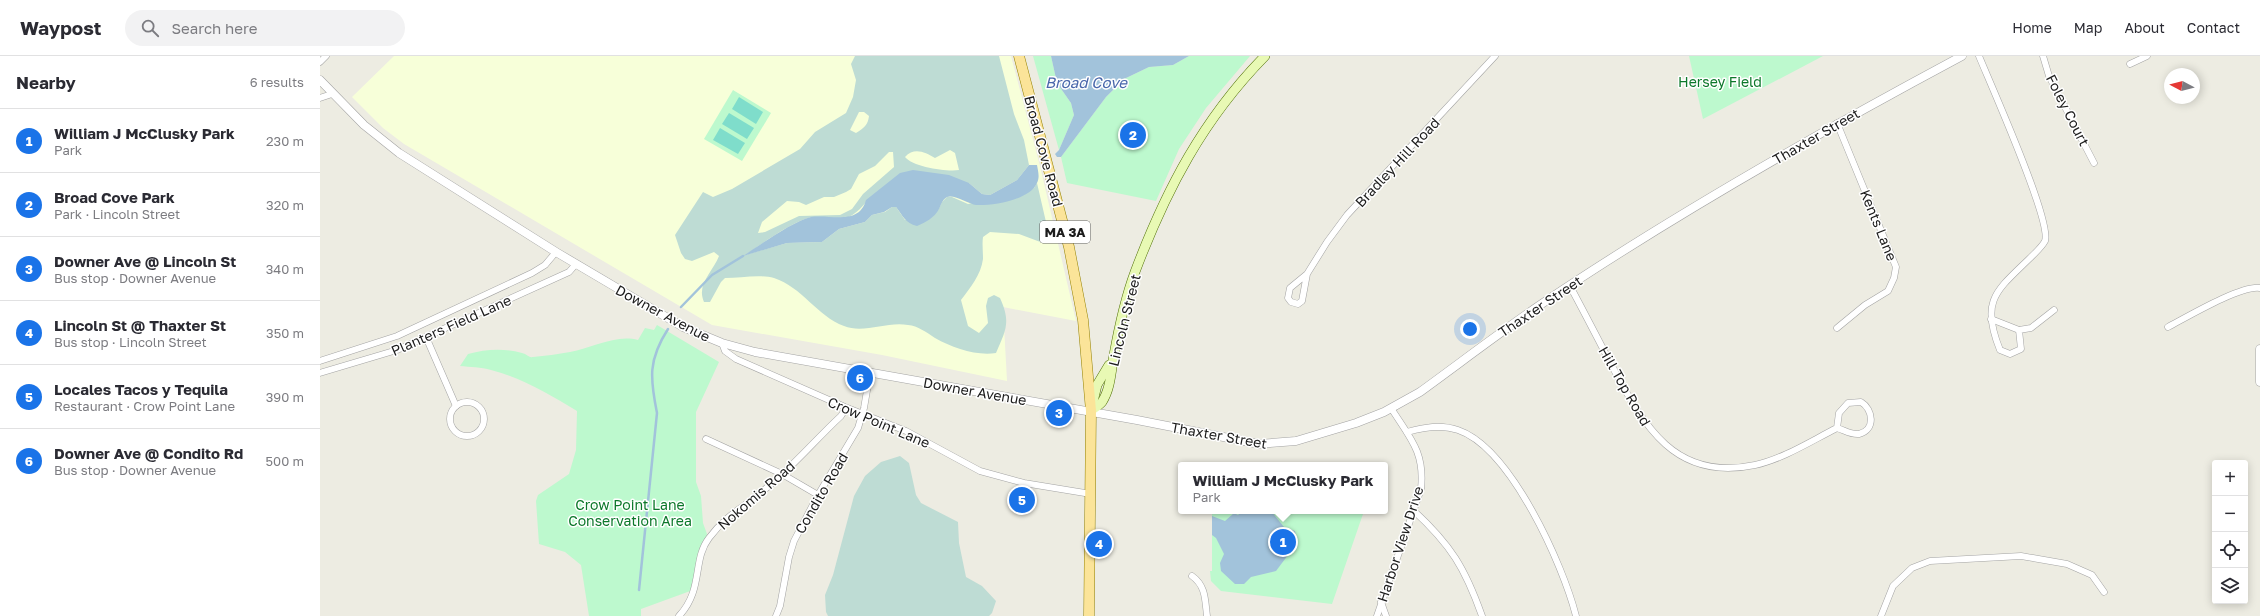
<!DOCTYPE html>
<meta charset="utf-8">
<style>
:root{--surface:#fff;--page:#f2f2f3;--text:#2b2b33;--muted:#7c7c81;--line:#e1e1e2;--accent:#1a73e8}
body{margin:0;font-family:"Golos Text",sans-serif;background:var(--page);color:var(--text)}
.controls{position:absolute;right:12px;bottom:12px;display:grid;overflow:hidden;border-radius:4px;box-shadow:0 2px 10px #0003}
.controls button{width:36px;height:36px;display:grid;place-items:center;padding:0;border:0;border-bottom:1px solid var(--line);background:var(--surface);color:var(--text);font:20px sans-serif}
.compass{position:absolute;left:1844px;top:12px;width:36px;height:36px;border-radius:50%;background:var(--surface);box-shadow:0 2px 10px #0003;rotate:277deg}
.you{position:absolute;left:1150px;top:273px;width:14px;height:14px;margin:-10px;border:3px solid #fff;border-radius:50%;background:#1a73e8;box-shadow:0 0 0 6px #1a73e833}
.badge{display:grid;place-items:center;width:26px;height:26px;border-radius:50%;background:var(--accent);color:#fff;font-size:13px;font-weight:700}
.pin{position:absolute;translate:-50% -50%;border:2px solid #fff;box-shadow:0 1px 4px #0006}
.popup{position:absolute;left:858px;top:406px;width:210px;height:52px;box-sizing:border-box;display:grid;place-content:center;border-radius:4px;background:var(--surface);filter:drop-shadow(0 1px 3px #0005);font-size:13px;white-space:nowrap;color:var(--muted)}
.popup b{font-size:15px;color:var(--text)}
.popup::after{content:'';position:absolute;left:50%;top:100%;margin-left:-8px;border:8px solid transparent;border-top-color:var(--surface)}
.list{margin:0;padding:0;list-style:none}
h2{display:flex;justify-content:space-between;align-items:center;height:52px;margin:0;padding:0 16px;font-size:17px}
h2 small{font-size:13px;font-weight:400;color:var(--muted)}
.list li{display:grid;grid-template-columns:26px 1fr auto;gap:12px;align-items:center;box-sizing:border-box;height:64px;padding:0 16px;border-top:1px solid var(--line)}
.list b{display:block;font-size:15px;white-space:nowrap}
.list p{margin:0;font-size:13px;white-space:nowrap;color:var(--muted)}
.list em{font-size:13px;font-style:normal;color:var(--muted)}
.icon{flex:none;width:22px;height:22px;fill:none;stroke:currentColor;stroke-width:2;stroke-linecap:round;stroke-linejoin:round}
.map{position:relative;flex:none;width:1940px;height:560px;overflow:hidden}
header{display:flex;align-items:center;gap:24px;box-sizing:border-box;height:56px;padding:0 20px;background:var(--surface);border-bottom:1px solid var(--line)}
header strong{font-size:19px}
nav{display:flex;gap:22px;margin-inline-start:auto;font-size:14px}
.search{width:280px;height:36px;background:var(--page);display:flex;align-items:center;gap:10px;box-sizing:border-box;padding:0 14px;border-radius:22px;color:var(--muted);font-size:15px}
main{display:flex}
aside{flex:1;background:var(--surface)}
.map>svg:first-child{display:block}
</style>
<header>
<strong>Waypost</strong>
<div class="search"><svg class="icon" aria-label="search" viewBox="0 0 24 24"><circle cx="10" cy="10" r="6"/><path d="M15 15l6 6"/></svg>Search here</div>
<nav><a>Home</a><a>Map</a><a>About</a><a>Contact</a></nav>
</header>
<main>
<aside>
<h2>Nearby<small>6 results</small></h2>
<ul class="list">
<li><span class="badge">1</span><div><b>William J McClusky Park</b><p>Park</p></div><em>230 m</em></li>
<li><span class="badge">2</span><div><b>Broad Cove Park</b><p>Park · Lincoln Street</p></div><em>320 m</em></li>
<li><span class="badge">3</span><div><b>Downer Ave @ Lincoln St</b><p>Bus stop · Downer Avenue</p></div><em>340 m</em></li>
<li><span class="badge">4</span><div><b>Lincoln St @ Thaxter St</b><p>Bus stop · Lincoln Street</p></div><em>350 m</em></li>
<li><span class="badge">5</span><div><b>Locales Tacos y Tequila</b><p>Restaurant · Crow Point Lane</p></div><em>390 m</em></li>
<li><span class="badge">6</span><div><b>Downer Ave @ Condito Rd</b><p>Bus stop · Downer Avenue</p></div><em>500 m</em></li>
</ul>
</aside>
<div class="map">
<svg width="1940" height="560" viewBox="0 0 1940 560">
<rect width="100%" height="100%" fill="#edece2"/>
<polygon fill="#f7ffd9" points="74,0 691,0 720,110 756,265 683,251 687,325 562,299 392,269 84,88 63,72 32,41"/>
<g fill="#bedcd4" fill-rule="evenodd">
<path d="M535,0h144l15,58 10,26 5,25 -12,15 -27,15 -8,-1 -13,-11 -93,10c-11,8 -15,18 -27,24 -10,5 -26,-1 -37,0 -20,4 -50,27 -67,38l42,-12 35,-1 17,-13 26,-7 7,-7 13,-3 7,-5h4l9,13 33,-10 4,-8 5,-5h5l16,7 66,-16 3,-5 12,52 -1,7 -5,1 -24,-9 -29,-2 -7,5c-1,7 0,14 0,22 -2,16 -13,29 -22,41l7,26 11,7 9,-10 -2,-17 2,-8 6,-3 6,3c11,24 6,32 -4,55 -20,3 -43,-5 -61,-15 -9,-6 -17,-12 -27,-13 -21,-4 -44,9 -64,1 -27,-10 -42,-39 -70,-48 -14,-4 -34,0 -49,0l-4,4 -11,20h-6c-8,-18 9,-30 15,-46l-5,-4 -22,9 -7,-2 -4,-6 -6,-18 28,-43 10,5 19,-8 68,-40 15,-17 31,-19 7,-16 3,-17 -5,-16zM539,56h5l5,4c-1,9 -5,12 -13,17l-6,-3zM630,94l5,3 4,17c-12,2 -46,-3 -54,-13 9,-10 20,-5 30,1zM569,96h4l1,15 -31,27 -11,15 -12,6 -41,1 -34,16 -7,1 4,-11 25,-21 12,1 7,3 18,-8h10l12,-5 5,-3 8,-15 16,-8z"/>
<polygon points="580,400 589,407 596,439 601,447 638,466 639,487 646,521 662,530 676,545 672,557 669,560 508,560 506,556 505,539 513,519 534,440 545,420 561,406"/>
</g>
<g fill="#bdf9ce">
<polygon points="713,0 731,0 737,27 751,47 754,59 739,94"/>
<polygon points="869,0 930,0 886,52 859,93 836,145 747,127 741,101 786,41 804,23 829,11 853,9"/>
<polygon points="1369,0 1503,0 1383,63"/>
<polygon points="413,34 451,57 422,105 384,83"/>
<path d="M337,269l62,37 -23,50v70l5,14 2,27 4,11 -14,56 -52,19v7h-52l-8,-51 -16,-13 -26,-8 -3,-43 2,-6 31,-21 7,-24 1,-39c-27,-16 -55,-33 -86,-41 -10,-3 -21,-3 -31,-4l8,-12c18,-5 36,-6 54,-1 5,1 7,5 11,4 12,-1 25,-3 37,-5 22,-4 46,-18 68,-12l7,-12 9,2z"/>
<polygon points="892,455 1044,455 1012,548 901,535 891,525 890,515 892,515"/>
</g>
<g fill="#7fddcb">
<polygon points="419,41 443,56 436,68 412,53"/>
<polygon points="409,57 434,72 427,83 402,68"/>
<polygon points="400,72 425,87 418,98 393,84"/>
</g>
<g fill="#a2c3db">
<polygon points="731,0 869,0 853,9 829,11 804,23 786,41 741,101 737,101 735,98 739,94 754,59 751,47 737,27"/>
<path d="M709,109h8c1,6 3,12 0,18 -7,17 -45,23 -61,22 -7,-1 -22,-11 -29,-8 -5,3 -6,8 -8,12 -5,9 -13,13 -22,17 -12,-3 -14,-10 -21,-19h-4l-8,5 -12,3 -7,7 -26,7 -17,13 -35,1 -44,13c17,-11 50,-35 68,-39 19,-3 48,9 55,-17l34,-27 13,-3 36,5 20,8 13,11 8,1 27,-15z"/>
<polygon points="922,455 951,455 964,471 975,475 977,487 956,515 931,521 924,528 915,528 901,515 900,507 904,498 896,482 892,479 892,460 905,465 914,457 918,459"/>
</g>
<g fill="none" stroke-linecap="round" stroke-linejoin="round">
<g stroke="#a2c3db" stroke-width="2.5">
<polyline points="361,251 392,219 423,200"/>
<path d="M319,534l18,-177c-7,-35 -9,-53 11,-84"/>
</g>
<defs>
<g id="minor">
<path d="M1659,0c11,27 73,165 66,185 -3,6 -11,13 -16,18 -33,32 -49,42 -29,91l10,4 11,-5 -2,-19 12,-2 23,-18"/>
<polyline points="1723,0 1729,20 1774,107"/>
<polyline points="0,6 6,0"/>
<polyline points="1810,8 1827,0"/>
<polyline points="0,42 12,38"/>
<polyline points="987,218 982,245 978,248 971,246 968,242 970,232 987,218 1007,186 1027,159 1175,0"/>
<path d="M1250,230c14,26 28,53 42,80 32,60 63,116 143,99 28,-6 56,-24 82,-37 7,2 14,7 22,6 17,-4 14,-25 2,-32l-13,1 -9,10 -2,15"/>
<polyline points="1671,263 1699,274"/>
<path d="M1848,271c19,-10 73,-42 92,-39"/>
<polyline points="1517,272 1545,249 1568,235 1574,222 1576,211 1517,67"/>
<polyline points="106,281 136,350"/>
<polyline points="402,287 405,295 416,303 525,351 586,375 660,415 704,427 771,438"/>
<polyline points="0,305 77,280 212,217 225,209 236,196"/>
<polyline points="0,317 77,294 249,216 256,208"/>
<circle cx="147" cy="363" r="17"/>
<path d="M1087,376c17,-5 34,-8 51,-2 53,18 105,135 118,186"/>
<polyline points="386,383 462,418 498,439"/>
<path d="M1093,454c38,35 52,58 69,106"/>
<path d="M872,520c14,10 13,24 15,40"/>
<polyline points="1061,546 1066,560"/>
<path d="M359,560c25,-27 13,-56 30,-78 17,-23 35,-31 55,-48 28,-22 51,-50 77,-74l5,-8"/>
<polyline points="456,560 460,550 469,501 474,485 498,439 538,372 544,352 550,317"/>
<path d="M1057,560l44,-127c4,-37 -11,-51 -30,-81"/>
<polyline points="1561,560 1573,530 1592,512 1610,505 1701,500 1747,508 1772,519 1784,536"/>
</g>
<g id="tertiary">
<path d="M0,24l44,45 35,28 157,99 127,75 39,16 33,9 382,68 122,24 37,-3 60,-18 28,-11 36,-20c40,-29 79,-59 120,-87 135,-91 278,-172 422,-249"/>
<polyline points="1940,293 1940,326"/>
</g>
<g id="secondary">
<polyline points="772,350 777,329 789,309"/>
<path d="M771,355c3,-3 9,-6 11,-9 9,-14 9,-32 12,-47 5,-28 11,-56 21,-83 31,-82 68,-153 130,-216"/>
</g>
<polyline id="primary" points="699,0 749,191 763,264 771,355 769,560"/>
</defs>
<use href="#minor" stroke="#a3a3a3" stroke-width="7"/>
<use href="#tertiary" stroke="#a3a3a3" stroke-width="9"/>
<use href="#secondary" stroke="#507105" stroke-width="10"/>
<use href="#primary" stroke="#938001" stroke-width="11"/>
<use href="#minor" stroke="#fff" stroke-width="6"/>
<use href="#tertiary" stroke="#fff" stroke-width="8"/>
<use href="#secondary" stroke="#e8f9b4" stroke-width="9"/>
<use href="#primary" stroke="#fbe499" stroke-width="10"/>
</g>
<g text-anchor="middle" dominant-baseline="central" stroke-width="3" stroke-linejoin="round" paint-order="stroke">
<rect fill="#fff" stroke="#606060" stroke-width="1" x="720" y="165" width="50" height="22" rx="3"/>
<g font-size="13" font-weight="bold" fill="#1c1c1c">
<text x="745" y="176">MA 3A</text>
</g>
<g font-size="14" fill="#0c782a" stroke="#fff">
<text x="1400" y="25">Hersey Field</text>
<text x="310" y="448">Crow Point Lane<tspan x="310" dy="16">Conservation Area</tspan></text>
</g>
<g font-size="14" fill="#1c1c1c" stroke="#fff">
<text transform="translate(1748 54) rotate(63)">Foley Court</text>
<text transform="translate(1496 80) rotate(-30)">Thaxter Street</text>
<text transform="translate(724 95) rotate(75)">Broad Cove Road</text>
<text transform="translate(1077 106) rotate(-47)">Bradley Hill Road</text>
<text transform="translate(1559 169) rotate(68)">Kents Lane</text>
<text transform="translate(1220 250) rotate(-34)">Thaxter Street</text>
<text transform="translate(343 257) rotate(28)">Downer Avenue</text>
<text transform="translate(804 264) rotate(-76)">Lincoln Street</text>
<text transform="translate(131 269) rotate(-24)">Planters Field Lane</text>
<text transform="translate(1305 330) rotate(60)">Hill Top Road</text>
<text transform="translate(655 335) rotate(10)">Downer Avenue</text>
<text transform="translate(559 366) rotate(23)">Crow Point Lane</text>
<text transform="translate(899 379) rotate(10)">Thaxter Street</text>
<text transform="translate(501 437) rotate(-60)">Condito Road</text>
<text transform="translate(436 439) rotate(-41)">Nokomis Road</text>
<text transform="translate(1080 488) rotate(-72)">Harbor View Drive</text>
</g>
<g font-size="15" font-style="italic" fill="#4967ab" stroke="#fff">
<text x="766" y="26">Broad Cove</text>
</g>
</g>
</svg>
<div class="controls">
<button>+</button>
<button>−</button>
<button><svg class="icon" aria-label="locate" viewBox="0 0 24 24"><circle cx="12" cy="12" r="6"/><path d="M12 2v4M12 18v4M2 12h4M18 12h4"/></svg></button>
<button><svg class="icon" aria-label="layers" viewBox="0 0 24 24"><path d="M12 4l9 5-9 5-9-5zM3 14l9 5 9-5"/></svg></button>
</div>
<svg class="compass" viewBox="-18 -18 36 36"><path d="M0-13l5 13h-10z" fill="#e53935"/><path d="M0 13l5-13h-10z" fill="#7c7c81"/></svg>
<div class="you"></div>
<div class="pin badge" style="left:963px;top:486px">1</div>
<div class="popup"><b>William J McClusky Park</b>Park</div>
<div class="pin badge" style="left:813px;top:79px">2</div>
<div class="pin badge" style="left:739px;top:357px">3</div>
<div class="pin badge" style="left:779px;top:488px">4</div>
<div class="pin badge" style="left:702px;top:444px">5</div>
<div class="pin badge" style="left:540px;top:322px">6</div>
</div>
</main>
